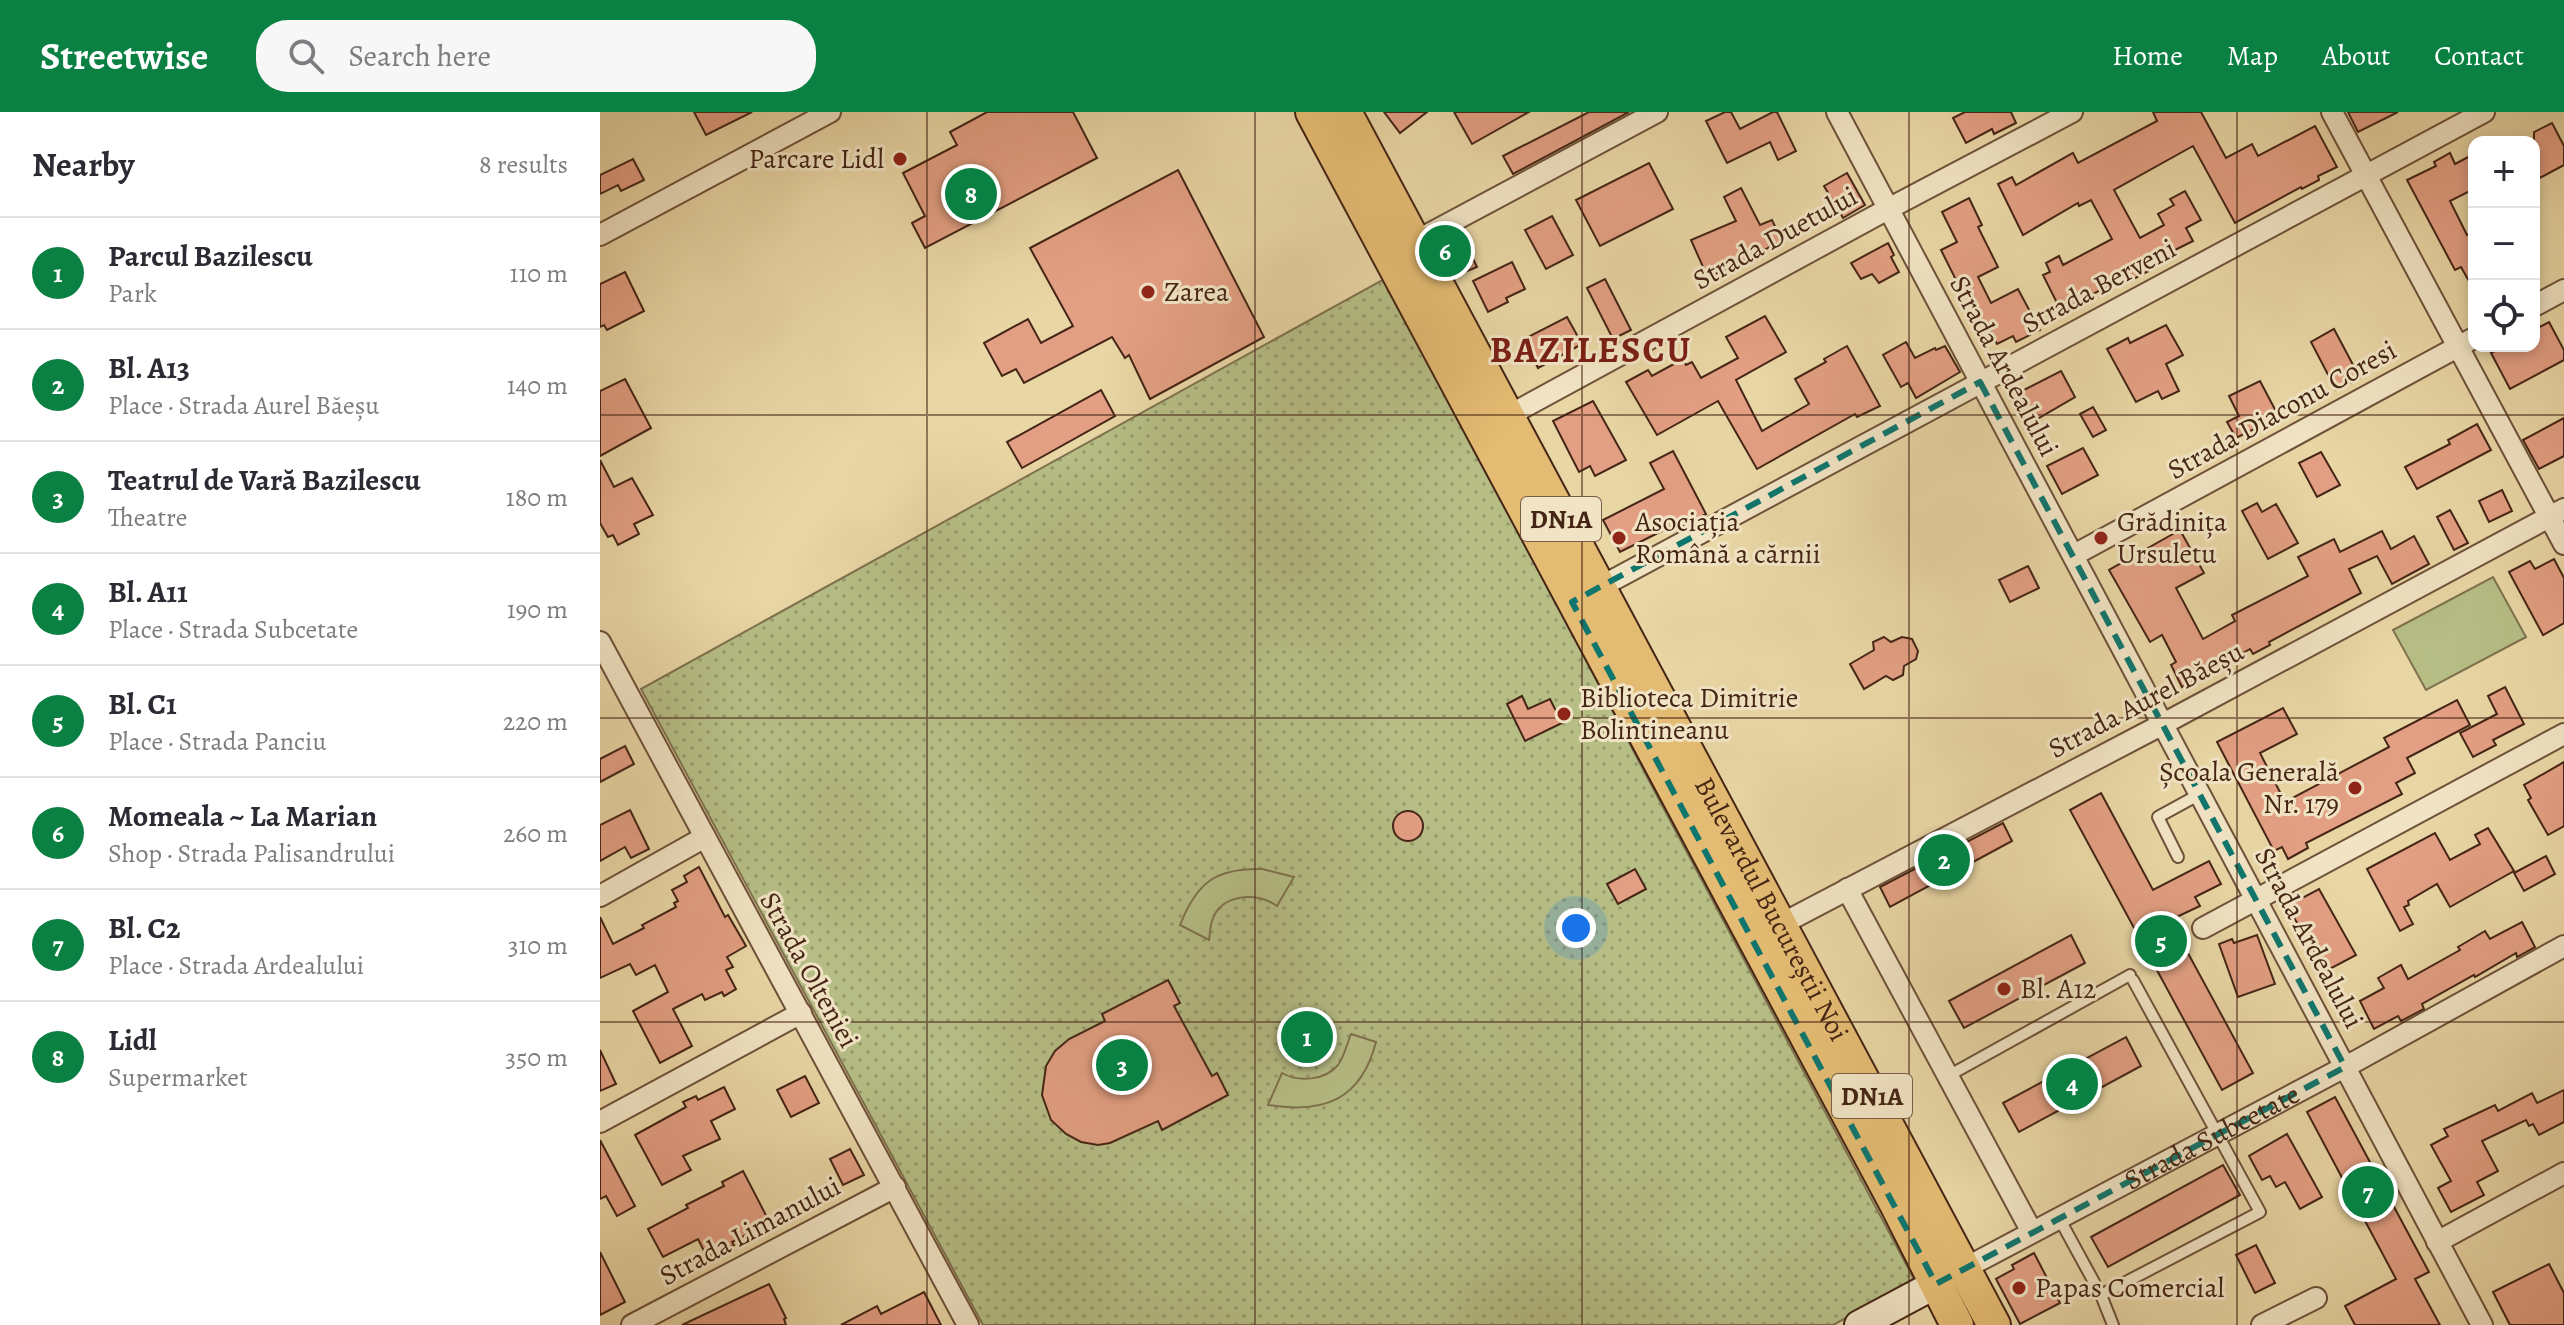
<!DOCTYPE html>
<meta charset="utf-8">
<style>
:root{--surface:#fff;--page:#f7f7f7;--text:#2b2b33;--muted:#7c7c81;--line:#e1e1e2;--accent:#0b8043}
body{margin:0;font-family:Alegreya,serif;background:var(--page);color:var(--text)}
.controls{position:absolute;right:24px;top:24px;display:grid;overflow:hidden;border-radius:16px;box-shadow:0 4px 12px #0003}
.controls button{width:72px;height:72px;display:grid;place-items:center;padding:0;border:0;border-bottom:2px solid var(--line);background:var(--surface);color:var(--text);font:40px sans-serif}
.you{position:absolute;left:976px;top:816px;width:28px;height:28px;margin:-20px;border:6px solid #fff;border-radius:50%;background:#1a73e8;box-shadow:0 0 0 12px #1a73e833}
.badge{display:grid;place-items:center;width:52px;height:52px;border-radius:50%;background:var(--accent);color:#fff;font-size:26px;font-weight:700}
.pin{position:absolute;translate:-50% -50%;border:4px solid #fff;box-shadow:0 2px 8px #0006}
.list{margin:0;padding:0;list-style:none}
h2{display:flex;justify-content:space-between;align-items:center;height:104px;margin:0;padding:0 32px;font-size:34px}
h2 small{font-size:26px;font-weight:400;color:var(--muted)}
.list li{display:grid;grid-template-columns:52px 1fr auto;gap:24px;align-items:center;box-sizing:border-box;height:112px;padding:0 32px;border-top:2px solid var(--line)}
.list b{display:block;font-size:30px;white-space:nowrap}
.list p{margin:0;font-size:26px;white-space:nowrap;color:var(--muted)}
.list em{font-size:26px;font-style:normal;color:var(--muted)}
.icon{flex:none;width:44px;height:44px;fill:none;stroke:currentColor;stroke-width:2;stroke-linecap:round;stroke-linejoin:round}
.map{position:relative;flex:none;width:1964px;height:1213px;overflow:hidden}
header{display:flex;align-items:center;gap:48px;box-sizing:border-box;height:112px;padding:0 40px;background:var(--accent);color:#fff}
header strong{font-size:38px}
nav{display:flex;gap:44px;margin-inline-start:auto;font-size:28px}
.search{width:560px;height:72px;background:var(--page);display:flex;align-items:center;gap:20px;box-sizing:border-box;padding:0 28px;border-radius:32px;color:var(--muted);font-size:30px}
main{display:flex}
aside{flex:1;background:var(--surface)}
.map>svg:first-child{display:block}
</style>
<header>
<strong>Streetwise</strong>
<div class="search"><svg class="icon" aria-label="search" viewBox="0 0 24 24"><circle cx="10" cy="10" r="6"/><path d="M15 15l6 6"/></svg>Search here</div>
<nav><a>Home</a><a>Map</a><a>About</a><a>Contact</a></nav>
</header>
<main>
<aside>
<h2>Nearby<small>8 results</small></h2>
<ul class="list">
<li><span class="badge">1</span><div><b>Parcul Bazilescu</b><p>Park</p></div><em>110 m</em></li>
<li><span class="badge">2</span><div><b>Bl. A13</b><p>Place · Strada Aurel Băeșu</p></div><em>140 m</em></li>
<li><span class="badge">3</span><div><b>Teatrul de Vară Bazilescu</b><p>Theatre</p></div><em>180 m</em></li>
<li><span class="badge">4</span><div><b>Bl. A11</b><p>Place · Strada Subcetate</p></div><em>190 m</em></li>
<li><span class="badge">5</span><div><b>Bl. C1</b><p>Place · Strada Panciu</p></div><em>220 m</em></li>
<li><span class="badge">6</span><div><b>Momeala ~ La Marian</b><p>Shop · Strada Palisandrului</p></div><em>260 m</em></li>
<li><span class="badge">7</span><div><b>Bl. C2</b><p>Place · Strada Ardealului</p></div><em>310 m</em></li>
<li><span class="badge">8</span><div><b>Lidl</b><p>Supermarket</p></div><em>350 m</em></li>
</ul>
</aside>
<div class="map">
<svg width="1964" height="1213" viewBox="0 0 1964 1213">
<defs>
<pattern id="green-dots" width="8" height="8" patternUnits="userSpaceOnUse" patternTransform="scale(2)"><rect width="8" height="8" fill="#b6be86"/><path d="M2 2h.1M6 6h.1" fill="none" stroke="#969a6c" stroke-width="1.8" stroke-linecap="round"/></pattern>
</defs>
<rect width="100%" height="100%" fill="#e9d6a5"/>
<filter id="stains"><feTurbulence type="fractalNoise" baseFrequency=".0025" numOctaves="4"/><feColorMatrix values="0 0 0 0 .2 0 0 0 0 .09 0 0 0 0 .02 0 0 0 .5 -.17"/></filter>
<radialGradient id="worn" r=".72"><stop offset=".6" stop-color="#630" stop-opacity="0"/><stop offset="1" stop-color="#630" stop-opacity=".3"/></radialGradient>
<polygon fill="url(#green-dots)" stroke="#7e724e" stroke-width="2" points="786,166 1056,682 1315,1169 1233,1213 383,1213 41,577"/>
<g fill="#b6be86" stroke="#7e724e" stroke-width="2">
<polygon points="1893,465 1926,525 1826,578 1793,518"/>
<path d="M662,757l32,8 -17,29c-20,-15 -57,-12 -65,15 -2,6 -2,13 -3,19l-29,-15c17,-43 36,-57 82,-56z"/>
<path d="M751,922l25,8c-15,58 -52,72 -108,63l14,-32c16,9 43,8 56,-8 6,-8 9,-21 13,-31z"/>
</g>
<g fill="#e39f83" stroke="#452515" stroke-width="2">
<polygon points="94,0 152,0 106,23"/>
<polygon points="387,0 473,0 497,46 325,136 312,111 325,104 303,61 357,33 350,20"/>
<polygon points="784,0 827,0 800,21"/>
<polygon points="854,0 929,0 872,32"/>
<polygon points="989,0 1029,0 913,62 903,44"/>
<polygon points="1125,0 1131,0 1140,17 1173,0 1177,0 1196,39 1178,48 1170,30 1127,51 1106,9"/>
<polygon points="1365,0 1411,0 1416,11 1394,22 1392,17 1366,31 1353,6"/>
<polygon points="1553,0 1601,0 1626,46 1652,32 1658,44 1715,14 1737,55 1718,64 1719,68 1702,77 1701,75 1635,111 1593,34 1514,78 1540,126 1564,113 1558,102 1574,93 1570,87 1585,79 1601,108 1586,116 1593,129 1553,149 1556,155 1530,169 1527,164 1461,199 1443,163 1450,160 1446,151 1459,144 1463,153 1512,127 1491,88 1479,94 1478,91 1423,123 1398,72 1412,65 1416,73 1473,41 1478,51 1557,9"/>
<polygon points="1748,0 1798,0 1758,20"/>
<polygon points="1952,11 1964,34 1964,53 1934,69 1934,20"/>
<polygon points="1850,41 1855,52 1874,42 1874,77 1850,89 1867,123 1874,119 1874,178 1861,155 1855,158 1807,68 1836,54 1834,50"/>
<polygon points="33,47 44,68 21,79 18,73 0,82 0,63"/>
<polygon points="1049,51 1073,97 1000,134 976,88"/>
<polygon points="578,58 664,225 550,287 529,243 525,246 512,225 424,271 416,257 402,264 384,231 428,207 441,231 473,214 430,136"/>
<polygon points="1247,61 1265,93 1243,106 1224,74"/>
<polygon points="1141,76 1160,113 1172,108 1182,129 1108,166 1091,128 1136,109 1124,85"/>
<polygon points="1369,86 1382,113 1378,115 1398,155 1378,165 1391,191 1418,177 1440,218 1416,230 1413,224 1397,232 1388,215 1385,217 1376,201 1380,199 1365,171 1359,174 1341,138 1357,130 1342,100"/>
<polygon points="952,104 973,143 946,157 925,118"/>
<polygon points="1288,131 1294,143 1291,145 1299,160 1279,171 1272,162 1261,167 1251,151"/>
<polygon points="867,134 877,155 860,162 851,142"/>
<polygon points="912,150 925,177 906,186 908,190 888,200 873,169"/>
<polygon points="25,160 44,199 7,218 4,213 0,215 0,172"/>
<polygon points="1005,167 1031,218 1013,227 987,176"/>
<polygon points="1165,204 1186,240 1136,268 1162,319 1209,292 1195,267 1226,250 1224,247 1247,234 1280,294 1257,305 1255,302 1157,357 1118,289 1057,323 1026,270 1048,258 1052,264 1083,247 1086,253 1092,250 1101,266 1138,246 1126,225"/>
<polygon points="967,205 982,232 938,256 924,227"/>
<polygon points="1949,210 1964,238 1964,248 1910,277 1891,241 1904,234 1934,234 1934,218"/>
<polygon points="1566,213 1583,243 1566,252 1579,279 1562,287 1558,279 1536,290 1507,237 1528,226 1530,231"/>
<polygon points="1734,217 1760,266 1736,278 1711,230"/>
<polygon points="1306,230 1315,246 1335,236 1336,238 1345,234 1360,260 1316,286 1308,271 1301,275 1283,243"/>
<polygon points="1461,259 1475,285 1427,313 1410,285"/>
<polygon points="25,267 51,316 0,344 0,279"/>
<polygon points="1660,269 1679,305 1636,326 1627,310 1639,304 1629,284"/>
<polygon points="501,278 515,304 422,356 407,330"/>
<polygon points="993,289 1026,348 995,364 990,354 979,360 953,309"/>
<polygon points="1493,295 1506,318 1493,325 1480,302"/>
<polygon points="1964,306 1964,344 1939,357 1923,328"/>
<polygon points="1877,312 1891,338 1817,377 1805,355 1850,332 1848,328"/>
<polygon points="1483,336 1498,363 1462,382 1447,354"/>
<polygon points="1073,339 1106,402 1076,418 1074,413 1020,440 1003,408 1064,377 1050,351"/>
<polygon points="1721,340 1740,373 1717,385 1699,351"/>
<polygon points="0,348 14,375 32,366 53,403 34,412 39,422 18,433 13,423 8,425 0,411"/>
<polygon points="1902,378 1912,399 1889,410 1879,389"/>
<polygon points="1657,391 1662,400 1676,392 1698,431 1668,447 1642,399"/>
<polygon points="1850,398 1868,431 1854,438 1837,405"/>
<polygon points="1580,418 1604,461 1576,476 1603,527 1635,509 1632,503 1708,464 1698,445 1734,427 1740,440 1782,419 1791,437 1814,424 1829,452 1792,472 1777,444 1749,457 1761,481 1669,530 1670,533 1653,542 1650,537 1582,575 1571,553 1576,550 1562,523 1550,530 1509,458"/>
<polygon points="1954,447 1964,466 1964,511 1943,523 1909,460 1930,449 1935,457"/>
<polygon points="1428,454 1439,476 1410,490 1399,468"/>
<polygon points="1284,525 1291,530 1302,525 1312,527 1318,539 1316,547 1304,554 1303,563 1293,568 1286,564 1264,577 1250,552 1274,538 1273,530"/>
<polygon points="1905,575 1924,612 1893,628 1896,633 1873,645 1860,621 1897,602 1888,584"/>
<polygon points="922,584 928,597 950,587 962,611 925,629 907,592"/>
<polygon points="1857,588 1870,613 1807,646 1815,661 1796,671 1802,682 1706,731 1708,736 1688,747 1682,735 1674,739 1617,630 1683,596 1697,622 1660,641 1685,690 1789,635 1784,626"/>
<polygon points="25,634 34,652 0,670 0,647"/>
<polygon points="1964,650 1964,714 1948,723 1928,688 1931,686 1924,673"/>
<polygon points="1501,681 1553,778 1609,749 1621,772 1595,785 1600,794 1570,808 1653,961 1622,978 1470,698"/>
<polygon points="30,698 49,737 31,746 25,735 0,749 0,713"/>
<circle cx="808" cy="714" r="15"/>
<polygon points="1403,711 1412,729 1290,795 1280,775"/>
<polygon points="1888,716 1914,759 1850,795 1837,772 1808,789 1809,793 1804,795 1813,812 1800,819 1767,757 1835,721 1850,748 1880,732 1875,723"/>
<polygon points="1946,744 1955,762 1924,779 1914,761"/>
<polygon points="99,755 125,805 128,803 146,834 127,845 133,855 126,858 136,877 124,884 122,880 105,888 102,882 73,897 92,934 60,951 33,899 68,880 55,853 36,863 30,852 0,866 0,805 13,832 44,816 42,813 76,795 74,791 78,789 72,778 87,770 84,764"/>
<polygon points="1035,757 1046,777 1018,792 1007,772"/>
<polygon points="1719,777 1756,843 1726,859 1687,794"/>
<polygon points="1922,810 1935,835 1917,845 1916,841 1875,865 1874,863 1822,892 1824,897 1801,909 1798,904 1774,917 1760,889 1784,876 1778,866 1801,853 1808,867 1860,838 1858,835 1885,819 1890,827"/>
<polygon points="1471,823 1485,851 1364,916 1349,889"/>
<polygon points="1657,823 1675,872 1638,885 1619,832 1632,827 1634,831"/>
<polygon points="568,868 580,891 574,894 612,964 617,961 628,983 562,1018 558,1009 510,1031 498,1033 481,1030 466,1022 451,1008 442,983 446,954 455,939 469,927 505,909 502,902"/>
<polygon points="1526,925 1541,954 1419,1020 1403,991"/>
<polygon points="0,938 16,972 0,979"/>
<polygon points="205,964 219,991 191,1005 177,978"/>
<polygon points="124,975 135,997 111,1009 120,1027 83,1044 91,1058 62,1073 35,1023 86,995 83,990 96,984 98,988"/>
<polygon points="1964,978 1964,1010 1939,1023 1933,1012 1929,1014 1926,1008 1882,1029 1898,1059 1877,1070 1884,1083 1851,1100 1838,1076 1851,1069 1831,1033 1848,1024 1844,1017 1895,993 1898,999 1932,981 1937,991"/>
<polygon points="1735,985 1829,1160 1815,1167 1840,1213 1755,1213 1745,1194 1796,1167 1707,1000"/>
<polygon points="1687,1022 1722,1085 1700,1097 1685,1070 1676,1075 1670,1064 1662,1068 1649,1044"/>
<polygon points="0,1028 35,1094 17,1104 6,1084 0,1087"/>
<polygon points="250,1037 264,1063 243,1073 230,1047"/>
<polygon points="1623,1053 1640,1083 1508,1155 1491,1125"/>
<polygon points="143,1059 170,1111 132,1130 134,1133 111,1144 107,1138 104,1139 98,1127 63,1145 48,1117 88,1096 86,1093 124,1074 122,1070"/>
<polygon points="1656,1133 1675,1171 1655,1181 1636,1143"/>
<polygon points="0,1140 25,1190 0,1203"/>
<polygon points="1434,1141 1460,1191 1420,1212 1396,1167 1414,1157 1412,1153"/>
<polygon points="1949,1152 1964,1181 1964,1213 1910,1213 1893,1180"/>
<polygon points="169,1172 186,1206 184,1207 186,1213 82,1213"/>
<polygon points="324,1180 341,1213 241,1213 277,1194 281,1202"/>
</g>
<g fill="none" stroke-linecap="round" stroke-linejoin="round">
<defs>
<g id="lane">
<polyline points="1578,745 1558,705 1600,682"/>
<polyline points="1348,964 1530,863"/>
<polyline points="1459,1106 1501,1183 1513,1213"/>
<polyline points="1501,1183 1660,1100 1533,868"/>
</g>
<g id="street">
<polyline points="1237,0 1882,1213"/>
<polyline points="1732,0 1964,432"/>
<polyline points="0,123 230,0"/>
<polyline points="814,130 1057,0"/>
<polyline points="1934,194 1964,178"/>
<polyline points="906,305 1288,97 1472,0"/>
<polyline points="1474,443 1874,226"/>
<polyline points="989,481 1884,0"/>
<polyline points="0,530 368,1213"/>
<polyline points="1247,777 1432,1120"/>
<polyline points="0,784 105,725"/>
<polyline points="1603,816 1964,622"/>
<polyline points="1172,817 1563,612 1964,397"/>
<polyline points="0,1010 201,901"/>
<polyline points="1837,1130 1964,1061"/>
<path id="s1" d="M1354,1162l404,-214 206,-114"/>
<polyline points="32,1213 295,1075"/>
<polyline points="1662,1213 1716,1186"/>
</g>
<polyline id="secondary" points="1259,1213 1336,1172"/>
<g id="primary">
<polyline points="712,0 1296,1092 1357,1213"/>
<path id="s2" d="M745,0l649,1213"/>
</g>
</defs>
<use href="#lane" stroke="#6e5139" stroke-width="14"/>
<use href="#street" stroke="#6e5139" stroke-width="24"/>
<use href="#secondary" stroke="#452515" stroke-width="32"/>
<use href="#primary" stroke="#452515" stroke-width="36"/>
<use href="#lane" stroke="#f1e4c4" stroke-width="10"/>
<use href="#street" stroke="#f1e4c4" stroke-width="20"/>
<use href="#secondary" stroke="#f1e4c4" stroke-width="28"/>
<use href="#primary" stroke="#e4bb72" stroke-width="32"/>
</g>
<path fill="none" stroke="#0f766e" stroke-width="6" stroke-dasharray="16 10" stroke-linejoin="round" d="M1380,270l365,685 -409,217 -364,-682z"/>
<path fill="none" stroke="#452515" stroke-width="2" stroke-opacity="0.55" d="M327,0v1213M655,0v1213M982,0v1213M1309,0v1213M1637,0v1213M0,303h1964M0,606h1964M0,910h1964"/>
<g fill="#8f2418" stroke="#f1e4c4" stroke-width="3">
<circle cx="300" cy="47" r="8"/>
<circle cx="548" cy="180" r="8"/>
<circle cx="1019" cy="426" r="8"/>
<circle cx="1501" cy="426" r="8"/>
<circle cx="964" cy="602" r="8"/>
<circle cx="1755" cy="676" r="8"/>
<circle cx="1404" cy="877" r="8"/>
<circle cx="1419" cy="1176" r="8"/>
</g>
<g text-anchor="middle" dominant-baseline="central" stroke-width="6" stroke-linejoin="round" paint-order="stroke">
<g fill="#f1e4c4" stroke="#795e4a" stroke-width="2">
<rect x="921" y="385" width="80" height="44" rx="6"/>
<rect x="1232" y="962" width="80" height="44" rx="6"/>
</g>
<g font-size="26" font-weight="bold" fill="#452515">
<text x="961" y="407">DN1A</text>
<text x="1272" y="984">DN1A</text>
</g>
<g font-size="28" fill="#452515" stroke="#f1e4c4" text-anchor="start">
<text x="284" y="47" text-anchor="end">Parcare Lidl</text>
<text x="564" y="180">Zarea</text>
<text x="1035" y="410">Asociația<tspan x="1035" dy="32">Română a cărnii</tspan></text>
<text x="1517" y="410">Grădinița<tspan x="1517" dy="32">Ursuletu</tspan></text>
<text x="980" y="586">Biblioteca Dimitrie<tspan x="980" dy="32">Bolintineanu</tspan></text>
<text x="1739" y="660" text-anchor="end">Școala Generală<tspan x="1739" dy="32">Nr. 179</tspan></text>
<text x="1420" y="877">Bl. A12</text>
<text x="1435" y="1176">Papas Comercial</text>
</g>
<g font-size="28" fill="#452515" stroke="#f1e4c4">
<text transform="translate(1175 126) rotate(-29)">Strada Duetului</text>
<text transform="translate(1499 174) rotate(-28)">Strada Berveni</text>
<text transform="translate(1404 254) rotate(62)">Strada Ardealului</text>
<text transform="translate(1682 298) rotate(-29)">Strada Diaconu Coresi</text>
<text transform="translate(1546 588) rotate(-28)">Strada Aurel Băeșu</text>
<text stroke="none"><textPath href="#s2" startOffset="904">Bulevardul Bucureștii Noi</textPath></text>
<text transform="translate(1709 826) rotate(62)">Strada Ardealului</text>
<text transform="translate(209 858) rotate(61)">Strada Olteniei</text>
<text stroke="none"><textPath href="#s1" startOffset="292">Strada Subcetate</textPath></text>
<text transform="translate(150 1119) rotate(-28)">Strada Limanului</text>
</g>
<g font-size="36" font-weight="bold" letter-spacing="2" fill="#7a1f14" stroke="#f1e4c4">
<text x="991" y="237">BAZILESCU</text>
</g>
</g>
<rect width="100%" height="100%" filter="url(#stains)"/>
<rect width="100%" height="100%" fill="url(#worn)"/>
</svg>
<div class="controls">
<button>+</button>
<button>−</button>
<button><svg class="icon" aria-label="locate" viewBox="0 0 24 24"><circle cx="12" cy="12" r="6"/><path d="M12 2v4M12 18v4M2 12h4M18 12h4"/></svg></button>
</div>
<div class="you"></div>
<div class="pin badge" style="left:707px;top:925px">1</div>
<div class="pin badge" style="left:1344px;top:748px">2</div>
<div class="pin badge" style="left:522px;top:953px">3</div>
<div class="pin badge" style="left:1472px;top:972px">4</div>
<div class="pin badge" style="left:1561px;top:829px">5</div>
<div class="pin badge" style="left:845px;top:139px">6</div>
<div class="pin badge" style="left:1768px;top:1080px">7</div>
<div class="pin badge" style="left:371px;top:82px">8</div>
</div>
</main>
